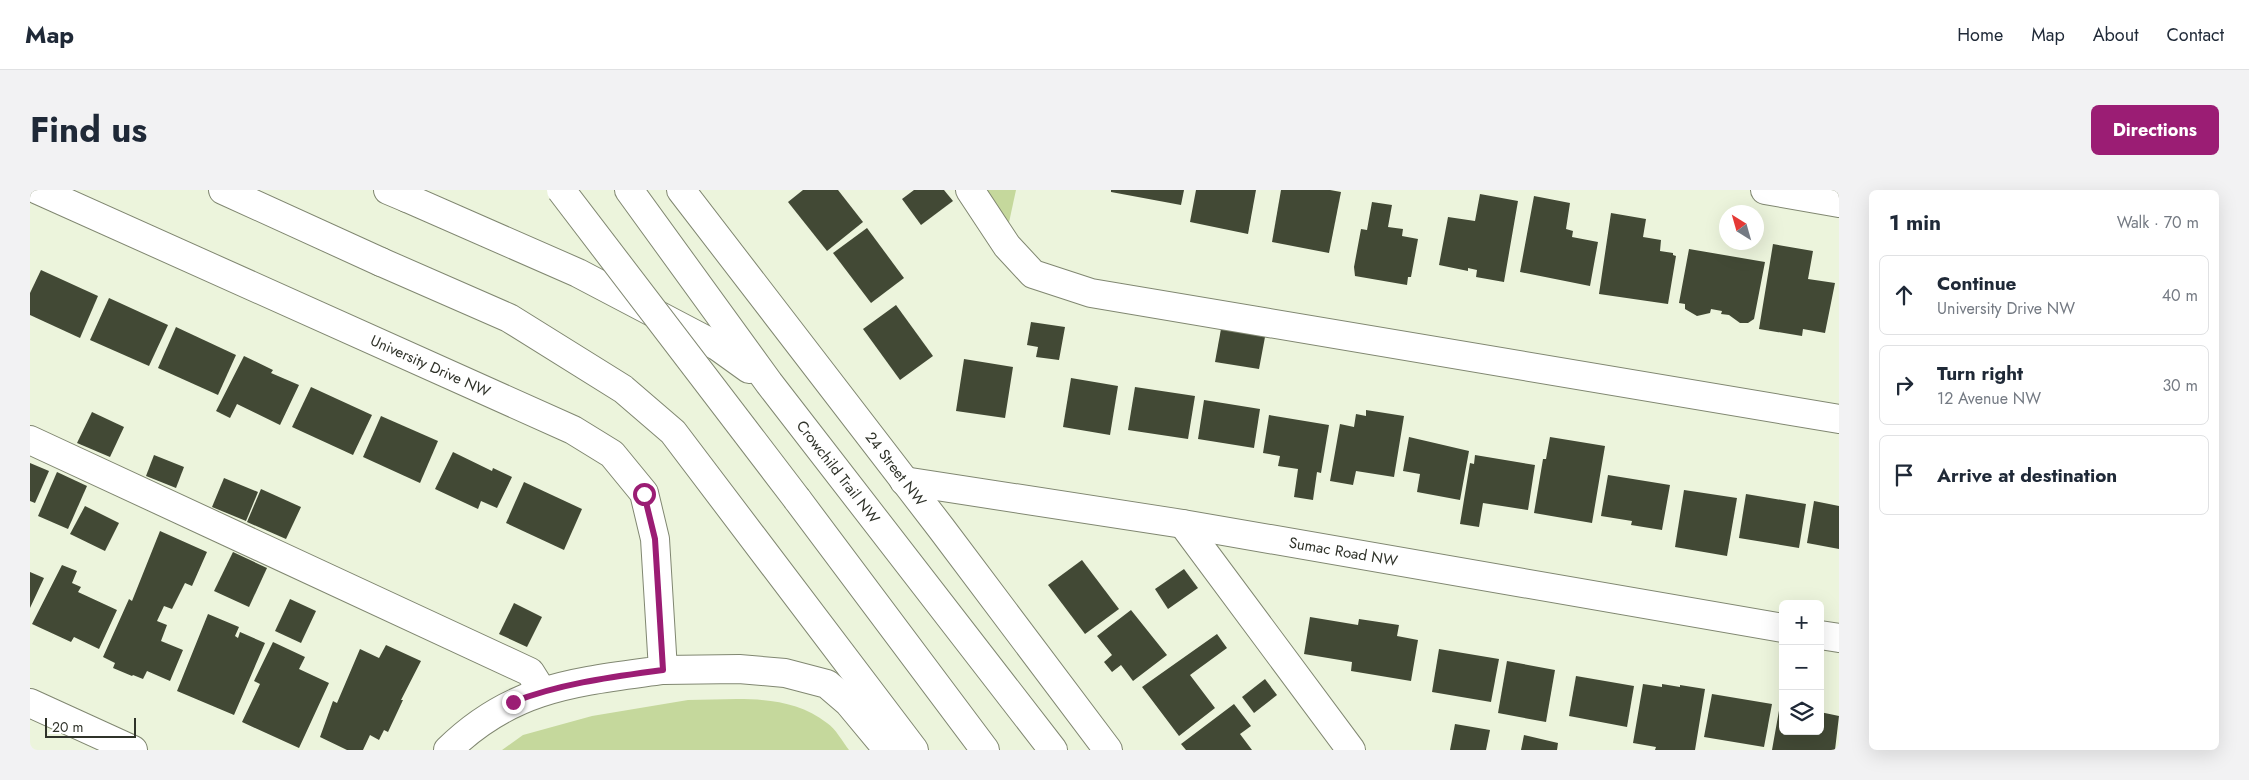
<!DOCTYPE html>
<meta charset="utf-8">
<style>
:root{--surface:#fff;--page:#f2f2f3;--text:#1f2937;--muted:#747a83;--line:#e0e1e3;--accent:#9b1d74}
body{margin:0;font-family:Jost,sans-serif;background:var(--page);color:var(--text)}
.controls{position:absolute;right:15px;bottom:15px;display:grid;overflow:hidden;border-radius:8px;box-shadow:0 5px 20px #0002}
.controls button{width:45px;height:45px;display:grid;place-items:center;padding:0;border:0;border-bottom:1px solid var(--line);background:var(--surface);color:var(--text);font:25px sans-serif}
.compass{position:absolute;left:1689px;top:15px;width:45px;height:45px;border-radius:50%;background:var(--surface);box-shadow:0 5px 20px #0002;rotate:323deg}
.scale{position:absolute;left:15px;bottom:12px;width:91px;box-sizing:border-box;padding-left:5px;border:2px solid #2f3229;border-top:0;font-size:14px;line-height:18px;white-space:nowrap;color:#2f3229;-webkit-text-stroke:4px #fff;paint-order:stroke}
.stop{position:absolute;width:15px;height:15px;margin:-11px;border:4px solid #9b1d74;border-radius:50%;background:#fff}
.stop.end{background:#9b1d74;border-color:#fff;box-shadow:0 1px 5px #0008}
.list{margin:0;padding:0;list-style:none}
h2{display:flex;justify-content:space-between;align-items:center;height:65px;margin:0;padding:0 20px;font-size:21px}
h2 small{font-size:16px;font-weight:400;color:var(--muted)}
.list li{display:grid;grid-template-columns:32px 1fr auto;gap:15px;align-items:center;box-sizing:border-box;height:80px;margin:0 10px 10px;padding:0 10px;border:1px solid var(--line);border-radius:8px}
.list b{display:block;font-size:19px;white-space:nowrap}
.list p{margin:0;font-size:16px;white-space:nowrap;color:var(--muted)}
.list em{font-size:16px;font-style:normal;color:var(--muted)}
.icon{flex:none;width:28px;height:28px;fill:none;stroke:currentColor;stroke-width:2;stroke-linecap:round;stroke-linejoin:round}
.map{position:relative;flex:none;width:1809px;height:560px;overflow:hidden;border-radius:8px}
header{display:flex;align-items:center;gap:30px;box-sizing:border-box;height:70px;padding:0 25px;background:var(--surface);border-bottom:1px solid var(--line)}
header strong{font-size:24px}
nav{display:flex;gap:28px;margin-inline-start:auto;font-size:18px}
.intro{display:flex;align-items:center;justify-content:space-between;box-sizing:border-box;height:120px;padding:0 30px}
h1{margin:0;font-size:35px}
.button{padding:12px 22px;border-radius:8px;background:var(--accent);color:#fff;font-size:18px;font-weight:700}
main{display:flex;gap:30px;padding:0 30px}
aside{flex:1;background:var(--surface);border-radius:8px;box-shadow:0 5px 20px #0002}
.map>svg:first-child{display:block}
</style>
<header>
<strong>Map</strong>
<nav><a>Home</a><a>Map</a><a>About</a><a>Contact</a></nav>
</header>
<div class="intro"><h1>Find us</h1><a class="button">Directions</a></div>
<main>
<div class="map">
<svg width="1809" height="560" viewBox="0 0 1809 560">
<rect width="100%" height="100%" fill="#ecf4dc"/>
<g fill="#c5d89c">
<polygon points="951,0 986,0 978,37"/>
<path d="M658,510c47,0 99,-8 139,23 9,6 15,18 22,27h-347l21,-15 69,-19z"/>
</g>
<g fill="#424935">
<polygon points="773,0 808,0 833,32 797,61 758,12"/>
<polygon points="884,0 914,0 923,11 891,35 872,9"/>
<polygon points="1081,0 1154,0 1151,15 1081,2"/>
<polygon points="1166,0 1226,0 1218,44 1160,32"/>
<polygon points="1251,0 1300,0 1311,2 1299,63 1242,52"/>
<polygon points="1450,4 1488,11 1474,92 1446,87 1447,80 1438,78 1438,81 1409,75 1418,27 1445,31"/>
<polygon points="1504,6 1540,13 1536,39 1543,41 1542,47 1568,52 1560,96 1490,82"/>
<polygon points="1342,12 1362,15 1358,37 1373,39 1372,46 1388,49 1381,87 1378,87 1377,95 1325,86 1324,77 1331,39 1337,40"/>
<polygon points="1581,23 1616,29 1613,47 1631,50 1630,61 1643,63 1643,65 1646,66 1638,114 1569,104"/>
<polygon points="837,38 874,88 841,113 803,63"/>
<polygon points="1743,54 1783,61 1778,89 1805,93 1795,143 1773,139 1772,146 1729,139"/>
<polygon points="1659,59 1735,72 1724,129 1718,133 1710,133 1699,125 1691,124 1692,121 1681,119 1680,123 1667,126 1655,119 1655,114 1649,113"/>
<polygon points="11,80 68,106 50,148 0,125 0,103"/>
<polygon points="79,108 138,135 119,176 60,150"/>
<polygon points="866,115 903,166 870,190 833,139"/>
<polygon points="1001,132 1035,137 1029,170 1006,167 1008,157 997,155"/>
<polygon points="146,137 206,165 188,205 128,178"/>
<polygon points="1191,139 1235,147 1229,179 1185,172"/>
<polygon points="214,166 243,180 241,183 269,195 250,235 207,214 200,228 186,221"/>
<polygon points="934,169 983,177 975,228 926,221"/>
<polygon points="1041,188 1088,196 1080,245 1033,237"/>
<polygon points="281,197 342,225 323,265 262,237"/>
<polygon points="1105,197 1165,206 1158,249 1098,240"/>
<polygon points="1174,210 1230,219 1224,258 1168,249"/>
<polygon points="1336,220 1374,226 1364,287 1326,281 1323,295 1300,291 1310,234 1324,237 1326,224 1336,226"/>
<polygon points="62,222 94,237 80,267 47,253"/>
<polygon points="1239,225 1299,235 1291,283 1287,282 1283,310 1264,307 1268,279 1248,276 1250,266 1233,263"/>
<polygon points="351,226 408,251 390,293 333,267"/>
<polygon points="1379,247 1439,261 1430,310 1387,302 1390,284 1373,281"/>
<polygon points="1520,247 1575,256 1562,333 1504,323 1513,269 1516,269"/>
<polygon points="423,262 462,281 463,278 482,287 467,318 451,311 448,319 405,299"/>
<polygon points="124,265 154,277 146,298 116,286"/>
<polygon points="1445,265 1505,275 1498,320 1453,313 1449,337 1430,334 1440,273 1444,274"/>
<polygon points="0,273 19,281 5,313 0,311"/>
<polygon points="27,282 57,296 38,339 8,326"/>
<polygon points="1578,285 1640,295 1632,340 1601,335 1602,331 1571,326"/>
<polygon points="194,288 228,302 216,331 182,317"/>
<polygon points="494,292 552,319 534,360 476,333"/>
<polygon points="231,299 271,317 256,349 217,332"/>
<polygon points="1654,300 1707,308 1697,366 1645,357"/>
<polygon points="1716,304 1776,314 1769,358 1709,348"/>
<polygon points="1784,311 1809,316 1809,359 1777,353"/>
<polygon points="55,316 89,333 75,361 40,344"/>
<polygon points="130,341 177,362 162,396 155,393 142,419 134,416 127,431 137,435 131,451 153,460 140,491 117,481 113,489 103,485 102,486 83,478 85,473 73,467 99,409 102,411"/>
<polygon points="203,362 237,378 219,417 184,401"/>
<polygon points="1052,370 1089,419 1055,444 1018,395"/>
<polygon points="32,375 47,381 42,393 51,397 48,402 87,420 69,459 44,447 41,452 2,434"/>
<polygon points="1154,379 1168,398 1138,419 1125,399"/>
<polygon points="0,382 14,388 0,418"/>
<polygon points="260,409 286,421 271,453 245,441"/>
<polygon points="484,413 512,427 497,457 469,444"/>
<polygon points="1101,420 1137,465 1103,491 1091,475 1082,482 1074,472 1082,465 1067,446"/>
<polygon points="178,424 209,437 205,446 208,448 210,442 235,453 204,525 147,501"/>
<polygon points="1280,427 1328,435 1329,429 1369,435 1367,446 1388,450 1381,491 1321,481 1322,472 1274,464"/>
<polygon points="1187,444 1197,458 1160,485 1185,518 1149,546 1112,497"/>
<polygon points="243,452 275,467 269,479 299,493 269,558 212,532 230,494 224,491"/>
<polygon points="356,455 391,471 371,510 373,510 358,542 354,540 349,550 340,545 333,560 317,560 290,547 303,511 307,513 330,459 349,468"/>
<polygon points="1409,459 1469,469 1461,512 1402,502"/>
<polygon points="1477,471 1525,480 1516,532 1468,523"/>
<polygon points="1546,486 1604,496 1597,537 1539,526"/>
<polygon points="1235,489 1247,505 1224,523 1212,507"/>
<polygon points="1613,494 1632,497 1632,494 1650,497 1650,495 1675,499 1665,560 1625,560 1626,557 1603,553"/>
<polygon points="1682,504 1742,514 1734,557 1674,547"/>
<polygon points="1204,514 1221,536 1210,544 1222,560 1156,560 1151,554"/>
<polygon points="1750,515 1753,515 1753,541 1790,541 1790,522 1809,526 1805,560 1742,560"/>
<polygon points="1425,534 1460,540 1456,560 1420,560"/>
<polygon points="1494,545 1528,553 1527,560 1491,560"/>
</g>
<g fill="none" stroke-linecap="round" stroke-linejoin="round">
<defs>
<g id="minor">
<path id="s1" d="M8,0l535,240 39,24 32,39 11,46 8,131c-86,12 -150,16 -215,80"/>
<polyline points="193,0 351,72"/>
<polyline points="358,0 377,8"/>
<path id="s2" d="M651,0l260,338 167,222"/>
<polyline points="940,0 977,56 1003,84 1061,103 1809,229"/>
<polyline points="1735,0 1809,13"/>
<polyline points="0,250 500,482 512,501"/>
<path id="s3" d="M874,291l279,43 600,104"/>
<polyline points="1153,334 1321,560"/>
<polyline points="1790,445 1809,448"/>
<polyline points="0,513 103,560"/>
</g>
<g id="highway">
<path id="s4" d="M599,0l140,193 284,367"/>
<polyline points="377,8 548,83 687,156 719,179"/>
<polyline points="351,72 479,128 593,199 643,242 884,560"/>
<polyline points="767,309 955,560"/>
<polyline points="633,480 709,479 755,483 797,494 818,512 858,560"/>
</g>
</defs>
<use href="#minor" stroke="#808771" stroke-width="30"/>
<use href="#highway" stroke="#808771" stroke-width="30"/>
<use href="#minor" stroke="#fff" stroke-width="28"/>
<use href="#highway" stroke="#fff" stroke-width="28"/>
<defs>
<polyline id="highway-bridge" points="531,0 767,309"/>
</defs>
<use href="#highway-bridge" stroke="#808771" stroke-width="30" stroke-linecap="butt"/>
<use href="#highway-bridge" stroke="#fff" stroke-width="28"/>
</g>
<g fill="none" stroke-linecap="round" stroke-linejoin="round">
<path stroke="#9b1d74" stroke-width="6" d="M483,512c49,-19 99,-25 150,-32l-8,-131 -11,-45"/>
</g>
<g text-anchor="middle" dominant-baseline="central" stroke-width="5" stroke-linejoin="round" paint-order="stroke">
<g font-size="15" fill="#2f3229" stroke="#fff">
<text stroke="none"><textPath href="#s1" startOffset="430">University Drive NW</textPath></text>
<text stroke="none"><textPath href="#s2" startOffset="352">24 Street NW</textPath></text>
<text stroke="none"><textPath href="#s4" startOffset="351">Crowchild Trail NW</textPath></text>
<text stroke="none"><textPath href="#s3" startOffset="445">Sumac Road NW</textPath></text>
</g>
</g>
</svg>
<div class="controls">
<button>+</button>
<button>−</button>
<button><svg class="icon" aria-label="layers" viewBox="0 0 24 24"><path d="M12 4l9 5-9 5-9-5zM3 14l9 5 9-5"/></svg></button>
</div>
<svg class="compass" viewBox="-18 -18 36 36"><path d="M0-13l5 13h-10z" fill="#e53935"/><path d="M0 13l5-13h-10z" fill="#747a83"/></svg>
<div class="scale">20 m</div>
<div class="stop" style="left:614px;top:304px"></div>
<div class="stop end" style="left:483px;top:512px"></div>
</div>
<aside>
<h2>1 min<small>Walk · 70 m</small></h2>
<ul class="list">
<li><svg class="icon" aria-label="ahead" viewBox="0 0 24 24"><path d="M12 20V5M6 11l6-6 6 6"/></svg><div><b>Continue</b><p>University Drive NW</p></div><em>40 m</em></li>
<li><svg class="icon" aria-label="right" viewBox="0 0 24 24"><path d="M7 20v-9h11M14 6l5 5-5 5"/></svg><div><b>Turn right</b><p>12 Avenue NW</p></div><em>30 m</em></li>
<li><svg class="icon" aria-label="arrive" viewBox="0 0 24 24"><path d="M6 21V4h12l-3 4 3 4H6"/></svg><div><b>Arrive at destination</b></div></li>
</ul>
</aside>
</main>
